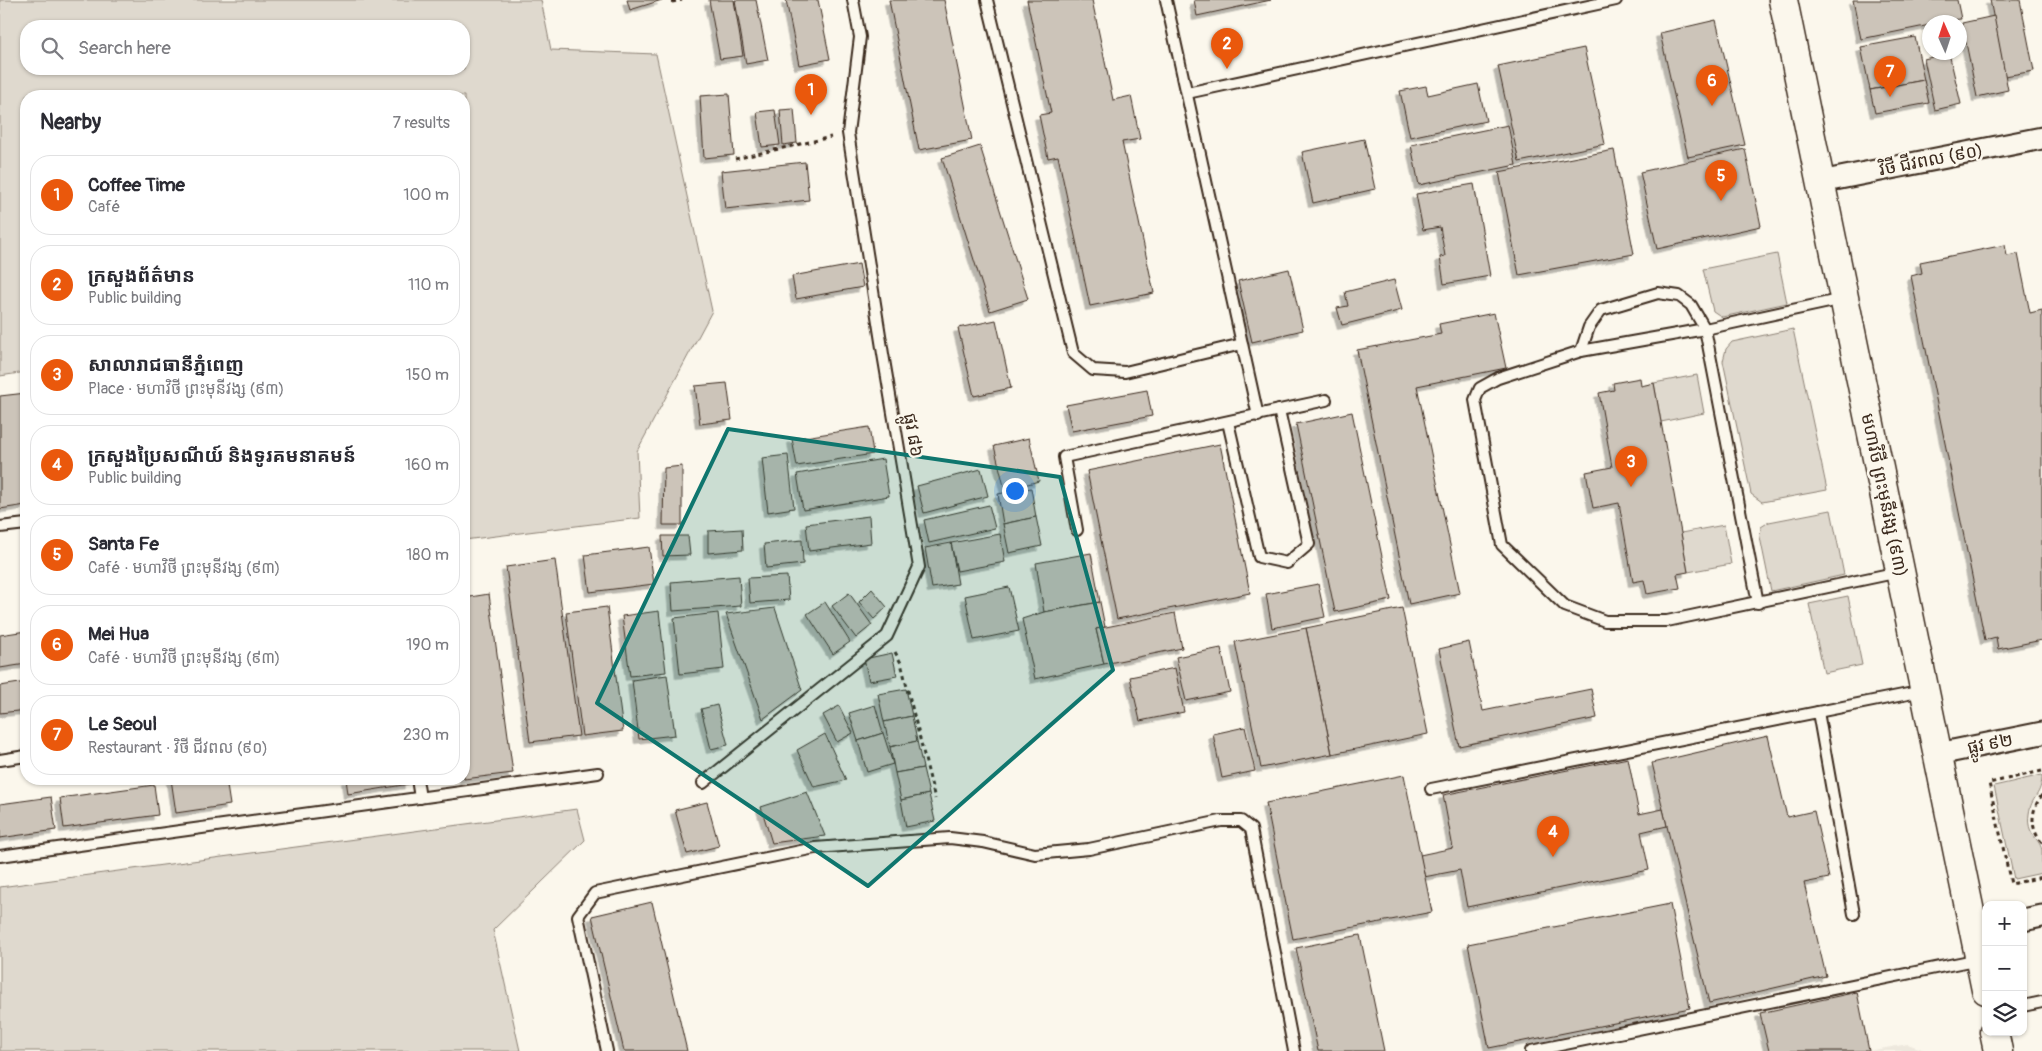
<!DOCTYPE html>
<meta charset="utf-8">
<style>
:root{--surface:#fff;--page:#f2f2f3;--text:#2b2b33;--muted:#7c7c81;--line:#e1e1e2;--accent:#ea580c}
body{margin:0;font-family:Pangolin,"Noto Sans Khmer",sans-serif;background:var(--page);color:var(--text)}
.controls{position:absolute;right:15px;bottom:15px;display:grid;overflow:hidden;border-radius:10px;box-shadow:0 1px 4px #0004}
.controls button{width:45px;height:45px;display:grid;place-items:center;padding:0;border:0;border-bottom:1px solid var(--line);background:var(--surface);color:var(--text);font:25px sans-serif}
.compass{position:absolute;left:1922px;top:15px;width:45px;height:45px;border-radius:50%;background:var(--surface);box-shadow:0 1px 4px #0004;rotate:357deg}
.you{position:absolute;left:1014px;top:490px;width:18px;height:18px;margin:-12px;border:4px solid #fff;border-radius:50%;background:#1a73e8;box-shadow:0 0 0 8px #1a73e833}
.badge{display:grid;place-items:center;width:32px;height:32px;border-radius:50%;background:var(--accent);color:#fff;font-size:16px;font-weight:700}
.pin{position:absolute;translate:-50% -41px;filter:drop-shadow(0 1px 2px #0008)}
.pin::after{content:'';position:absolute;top:26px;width:18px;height:15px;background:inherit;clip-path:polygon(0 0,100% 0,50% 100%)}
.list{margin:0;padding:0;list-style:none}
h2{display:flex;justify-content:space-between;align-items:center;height:65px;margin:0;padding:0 20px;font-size:21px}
h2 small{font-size:16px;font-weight:400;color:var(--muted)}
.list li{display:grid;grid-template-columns:32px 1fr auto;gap:15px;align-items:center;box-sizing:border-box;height:80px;margin:0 10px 10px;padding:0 10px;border:1px solid var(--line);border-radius:20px}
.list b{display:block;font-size:19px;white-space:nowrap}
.list p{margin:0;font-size:16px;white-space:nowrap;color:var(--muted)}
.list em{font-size:16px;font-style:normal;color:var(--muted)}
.icon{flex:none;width:28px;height:28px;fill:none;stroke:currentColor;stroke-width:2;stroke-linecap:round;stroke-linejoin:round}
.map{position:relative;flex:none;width:2042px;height:1051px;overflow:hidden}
.search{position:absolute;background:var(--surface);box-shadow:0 1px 4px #0004;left:20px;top:20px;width:450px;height:55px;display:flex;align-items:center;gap:12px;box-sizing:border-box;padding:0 18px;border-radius:20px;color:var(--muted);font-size:19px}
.panel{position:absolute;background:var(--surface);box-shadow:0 1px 4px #0004;left:20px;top:90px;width:450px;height:695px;border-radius:20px}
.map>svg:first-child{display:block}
</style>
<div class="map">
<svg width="2042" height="1051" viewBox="0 0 2042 1051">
<defs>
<filter id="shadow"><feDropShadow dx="-4.5" dy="4.5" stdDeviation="0" flood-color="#0004"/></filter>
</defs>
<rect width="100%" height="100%" fill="#fbf7ec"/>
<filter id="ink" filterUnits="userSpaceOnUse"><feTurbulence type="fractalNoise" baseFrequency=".02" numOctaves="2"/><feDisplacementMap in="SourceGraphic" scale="10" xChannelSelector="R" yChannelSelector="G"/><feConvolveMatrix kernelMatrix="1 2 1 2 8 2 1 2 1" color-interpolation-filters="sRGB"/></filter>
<g filter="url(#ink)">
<polygon fill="#ede8dd" points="1908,1044 1927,1051 1869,1051"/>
<g fill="#dfd9ce" stroke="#8d8276" fill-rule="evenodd">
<path d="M0,0h541l10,50 105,4 56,257 -75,140 3,67 -176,22v-444h-438v276l-26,4zM26,26h438v43h-438z"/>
<polygon points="1777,254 1787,303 1722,317 1713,311 1703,269"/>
<polygon points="1793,329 1827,490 1762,502 1751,494 1723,361 1726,349 1732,342"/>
<polygon points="1697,375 1704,413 1661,422 1654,383"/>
<polygon points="1831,510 1844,575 1771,591 1760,537 1761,527 1769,522"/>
<polygon points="1724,525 1731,564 1688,572 1681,533"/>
<polygon points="1848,596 1862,665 1824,673 1809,604"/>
<path d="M2042,775c0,21 -11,21 -13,39 -3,21 10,23 13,36 0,6 0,16 0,23l-28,6 -20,-93z"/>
<polygon points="577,809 585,840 493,930 520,1051 0,1051 0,887"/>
</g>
<g fill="#ccc4b9" stroke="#3b2a1e" filter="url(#shadow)">
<polygon points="627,0 662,0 630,10"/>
<polygon points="709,0 734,0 743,56 720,59"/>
<polygon points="735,0 756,0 768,60 746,64"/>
<polygon points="786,0 818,0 830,59 799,65"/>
<polygon points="889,0 944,0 972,140 919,150"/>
<polygon points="1027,0 1092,0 1113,100 1131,96 1140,139 1122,142 1154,293 1090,306 1058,156 1048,158 1039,115 1051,113"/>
<polygon points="1194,0 1271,0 1197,16"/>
<polygon points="1853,0 1957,0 1961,19 1930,22 1930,25 1861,39"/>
<polygon points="1990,0 2020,0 2034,71 2005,76"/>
<polygon points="1994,16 2008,90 1977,97 1962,23"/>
<polygon points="1716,20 1745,145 1688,157 1660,33"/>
<polygon points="1915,37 1924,80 1870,90 1861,47"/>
<polygon points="1584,48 1605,144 1519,162 1498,66"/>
<polygon points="1949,53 1961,104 1935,110 1924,59"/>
<polygon points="1924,80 1929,103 1875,113 1870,90"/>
<polygon points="1478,84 1486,121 1410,137 1400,91 1426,86 1428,95"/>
<polygon points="729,94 734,155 704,158 700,96"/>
<polygon points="794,109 797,143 783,145 780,110"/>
<polygon points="775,110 780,145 762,147 757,112"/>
<polygon points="1508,125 1516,165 1419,185 1411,145"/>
<polygon points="1364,139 1375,189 1313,203 1302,152"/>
<polygon points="980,146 1028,299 990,311 942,158"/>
<polygon points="1745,149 1761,226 1657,249 1640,172"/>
<polygon points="1614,150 1634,254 1519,275 1499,172"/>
<polygon points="805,162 809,200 725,209 721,171"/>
<polygon points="1474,184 1490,276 1444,284 1440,257 1445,256 1440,227 1423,230 1416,194"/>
<polygon points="2005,245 2007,256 2018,254 2030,313 2042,310 2042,640 1998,649 1996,637 1985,640 1911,276 1922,273 1920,262"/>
<polygon points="859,264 863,287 796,299 792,276"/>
<polygon points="1289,269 1303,330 1252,342 1238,281"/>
<polygon points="1394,280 1402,310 1342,325 1337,308 1348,306 1345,292"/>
<polygon points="1494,313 1506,368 1417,386 1460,593 1409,604 1357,350 1441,334 1439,324"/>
<polygon points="996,320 1011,388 974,396 958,328"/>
<polygon points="1640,378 1641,386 1654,383 1688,572 1677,574 1680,588 1647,594 1644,580 1633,582 1619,503 1593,508 1586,472 1612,467 1599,393 1614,390 1613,383"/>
<polygon points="727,383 732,420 700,424 695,386"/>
<polygon points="1147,390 1152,416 1072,431 1066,405"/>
<polygon points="26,393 26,505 0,509 0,396"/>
<polygon points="1352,412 1391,600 1335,612 1296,424"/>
<polygon points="869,427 873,454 797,466 792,439"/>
<polygon points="1029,438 1039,481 1005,490 994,446"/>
<polygon points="1220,444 1250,593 1117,619 1087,471"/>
<polygon points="788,455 794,508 768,512 762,458"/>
<polygon points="883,459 889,496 803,510 797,474"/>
<polygon points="682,466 682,525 663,525 664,468"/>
<polygon points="981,469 988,496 924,513 917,486"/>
<polygon points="1031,488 1036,517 1003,524 998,494"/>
<polygon points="989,505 995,528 929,543 924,520"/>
<polygon points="869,516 871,543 809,551 806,524"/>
<polygon points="1036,517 1042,546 1009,553 1003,524"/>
<polygon points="742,529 743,550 708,553 708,531"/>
<polygon points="1000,534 1005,562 957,571 951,543"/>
<polygon points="662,536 688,536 690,555 663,556"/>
<polygon points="802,540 803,564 766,568 764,544"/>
<polygon points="951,543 958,584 932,588 925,548"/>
<polygon points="649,547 654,584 590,592 585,555"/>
<polygon points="1091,553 1100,602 1044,612 1036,563"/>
<polygon points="555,560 579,736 530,742 506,567"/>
<polygon points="739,576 741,606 673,611 671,582"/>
<polygon points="787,576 789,600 750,603 748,578"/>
<polygon points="1318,584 1325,617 1272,628 1266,594"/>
<polygon points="1009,587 1019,631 974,640 965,596"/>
<polygon points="872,589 887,607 874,619 859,602"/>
<polygon points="849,593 872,625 856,638 832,606"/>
<polygon points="489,594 513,773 464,779 464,598"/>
<polygon points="825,602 850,642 833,654 807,614"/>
<polygon points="1100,602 1105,627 1096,629 1104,664 1035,679 1022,619 1044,612"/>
<polygon points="607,607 623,731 582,736 566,612"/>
<polygon points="775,608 802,690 763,719 726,614"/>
<polygon points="1402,608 1428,734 1332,754 1306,628"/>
<polygon points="659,611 666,672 630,676 622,616"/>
<polygon points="718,613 724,669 680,674 674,618"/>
<polygon points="1175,613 1182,648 1104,664 1096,629"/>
<polygon points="1306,628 1332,754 1261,768 1235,642"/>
<polygon points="26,631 26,664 0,668 0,635"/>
<polygon points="1469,642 1483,711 1591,689 1597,718 1459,746 1439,649"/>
<polygon points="1221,648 1230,692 1186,701 1176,657"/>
<polygon points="892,653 897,676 869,681 864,659"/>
<polygon points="1175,668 1184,712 1140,721 1130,677"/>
<polygon points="667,675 675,735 639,739 632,680"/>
<polygon points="26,682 26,710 0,713 0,686"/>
<polygon points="906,689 912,716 884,722 878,694"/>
<polygon points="717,705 728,745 711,749 701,709"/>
<polygon points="875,705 883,733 858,741 849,713"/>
<polygon points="839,706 853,733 837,742 823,715"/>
<polygon points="912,716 917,741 890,747 884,722"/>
<polygon points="1245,727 1255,771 1222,778 1213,734"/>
<polygon points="883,733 893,764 867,772 858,741"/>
<polygon points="825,734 846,780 814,787 797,750"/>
<polygon points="1768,736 1787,817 1814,811 1829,878 1804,883 1826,976 1709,1003 1652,763"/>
<polygon points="917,741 923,768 895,773 890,747"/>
<polygon points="1628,758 1639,814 1663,809 1667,826 1641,832 1649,870 1467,907 1460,870 1424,877 1420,855 1453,848 1443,795"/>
<polygon points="923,768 929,794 901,800 895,773"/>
<polygon points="1404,775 1432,912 1293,939 1266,803"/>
<polygon points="171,779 226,779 230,805 176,813"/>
<polygon points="346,779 408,779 409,784 348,794"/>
<polygon points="154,785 158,815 64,828 60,798"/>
<polygon points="807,792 825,836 772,843 761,807"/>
<polygon points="929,794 935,821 906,827 901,800"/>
<polygon points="51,797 56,830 0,838 0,804"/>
<polygon points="707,802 719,846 687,854 675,810"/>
<polygon points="652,902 687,1051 624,1051 592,916"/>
<polygon points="1670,904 1690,1008 1489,1048 1468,944"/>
<polygon points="1360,935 1384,1051 1318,1051 1296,948"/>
<polygon points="1857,992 1869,1051 1769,1051 1760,1013"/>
</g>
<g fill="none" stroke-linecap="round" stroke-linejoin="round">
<defs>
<g id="lane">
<polyline points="987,0 1073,353 1093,370 1125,372 1242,344"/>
<polyline points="1166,0 1258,416"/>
<polyline points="1187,93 1616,0"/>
<polyline points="1843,299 1705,329 1581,351 1498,378 1480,388 1475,400 1502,545 1565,606 1605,621 1667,621 1899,572"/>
<polyline points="1581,351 1589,327 1601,310 1658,293 1679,296 1691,305 1705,329 1758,603"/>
<polyline points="1228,422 1259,557 1287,563 1309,544 1279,410"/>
<polyline points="0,527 26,524"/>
<polyline points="1077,530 1064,457 1326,400"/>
<polyline points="1818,712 1854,914"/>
<polyline points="0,760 26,756"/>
<polyline points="417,779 420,798"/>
<polyline points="703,783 887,636 919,567 883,354 848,133 860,37 853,0"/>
<polyline points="1431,789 1923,691"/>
<polyline points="0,856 598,773"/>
<polyline points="2023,1006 2042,1002"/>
<polyline points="607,1051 578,916 595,893 815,848 950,838 983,842 1035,854 1089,849 1221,821 1241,821 1251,829 1294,1051"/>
<polyline points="1531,1051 1979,959"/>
</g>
<g id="street">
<polyline points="1820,182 2042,138"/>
<polyline points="1938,754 2042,733"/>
<polyline points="2023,920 2042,916"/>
</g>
<g id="highway">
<polyline points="1783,0 1986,990"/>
<polyline points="1994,1032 1998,1051"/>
</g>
</defs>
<use href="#lane" stroke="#3b2a1e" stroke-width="14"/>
<use href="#street" stroke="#3b2a1e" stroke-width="25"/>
<use href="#highway" stroke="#3b2a1e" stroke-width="31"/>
<g stroke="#3b2a1e" stroke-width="3" stroke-dasharray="4 4" stroke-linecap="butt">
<polyline points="672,2 682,0"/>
<polyline points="735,159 831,137"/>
<polyline points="895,652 901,663 935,799"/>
<polyline points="2042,771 1989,783 2011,884 2042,877"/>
<path d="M2042,795c-11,15 -13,32 0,48"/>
</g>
<use href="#lane" stroke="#fbf7ec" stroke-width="10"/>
<use href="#street" stroke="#fbf7ec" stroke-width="21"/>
<use href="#highway" stroke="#fbf7ec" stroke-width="28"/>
</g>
</g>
<path fill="#0f766e" fill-opacity="0.2" stroke="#0f766e" stroke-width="4" stroke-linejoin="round" d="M728,429l332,48 53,193 -245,216 -271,-183z"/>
<g text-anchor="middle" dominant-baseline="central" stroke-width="5" stroke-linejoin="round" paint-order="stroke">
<g font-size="18" fill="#3b2a1e" stroke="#fbf7ec">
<text transform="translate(1931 160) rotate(-11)">វិថី ជីវពល (៩០)</text>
<text transform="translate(913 435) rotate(80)">ផ្លូវ ៨៦</text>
<text transform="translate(1884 495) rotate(78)">មហាវិថី ព្រះមុនីវង្ស (៩៣)</text>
<text transform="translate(1990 744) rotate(-11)">ផ្លូវ ៩២</text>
</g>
</g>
</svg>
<div class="controls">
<button>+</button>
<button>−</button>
<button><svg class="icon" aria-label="layers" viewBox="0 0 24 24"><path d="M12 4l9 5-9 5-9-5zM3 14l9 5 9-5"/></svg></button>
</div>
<svg class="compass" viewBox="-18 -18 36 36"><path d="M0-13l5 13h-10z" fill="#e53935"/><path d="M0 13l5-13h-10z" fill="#7c7c81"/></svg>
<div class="you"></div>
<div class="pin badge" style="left:811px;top:115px">1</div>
<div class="pin badge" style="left:1227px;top:69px">2</div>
<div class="pin badge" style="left:1631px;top:487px">3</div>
<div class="pin badge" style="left:1553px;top:857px">4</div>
<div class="pin badge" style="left:1721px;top:201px">5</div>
<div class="pin badge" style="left:1712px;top:106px">6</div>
<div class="pin badge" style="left:1890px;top:97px">7</div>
<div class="search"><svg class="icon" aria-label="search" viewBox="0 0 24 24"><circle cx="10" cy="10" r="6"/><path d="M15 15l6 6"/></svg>Search here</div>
<section class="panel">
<h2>Nearby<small>7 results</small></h2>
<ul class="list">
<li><span class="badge">1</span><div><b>Coffee Time</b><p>Café</p></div><em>100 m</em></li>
<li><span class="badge">2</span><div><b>ក្រសួងព័ត៌មាន</b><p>Public building</p></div><em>110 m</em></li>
<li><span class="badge">3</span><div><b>សាលារាជធានីភ្នំពេញ</b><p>Place · មហាវិថី ព្រះមុនីវង្ស (៩៣)</p></div><em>150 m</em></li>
<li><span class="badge">4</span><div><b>ក្រសួងប្រៃសណីយ៍ និងទូរគមនាគមន៍</b><p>Public building</p></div><em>160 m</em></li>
<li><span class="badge">5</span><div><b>Santa Fe</b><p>Café · មហាវិថី ព្រះមុនីវង្ស (៩៣)</p></div><em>180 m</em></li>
<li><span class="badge">6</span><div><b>Mei Hua</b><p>Café · មហាវិថី ព្រះមុនីវង្ស (៩៣)</p></div><em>190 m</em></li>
<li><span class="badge">7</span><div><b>Le Seoul</b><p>Restaurant · វិថី ជីវពល (៩០)</p></div><em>230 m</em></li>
</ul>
</section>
</div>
